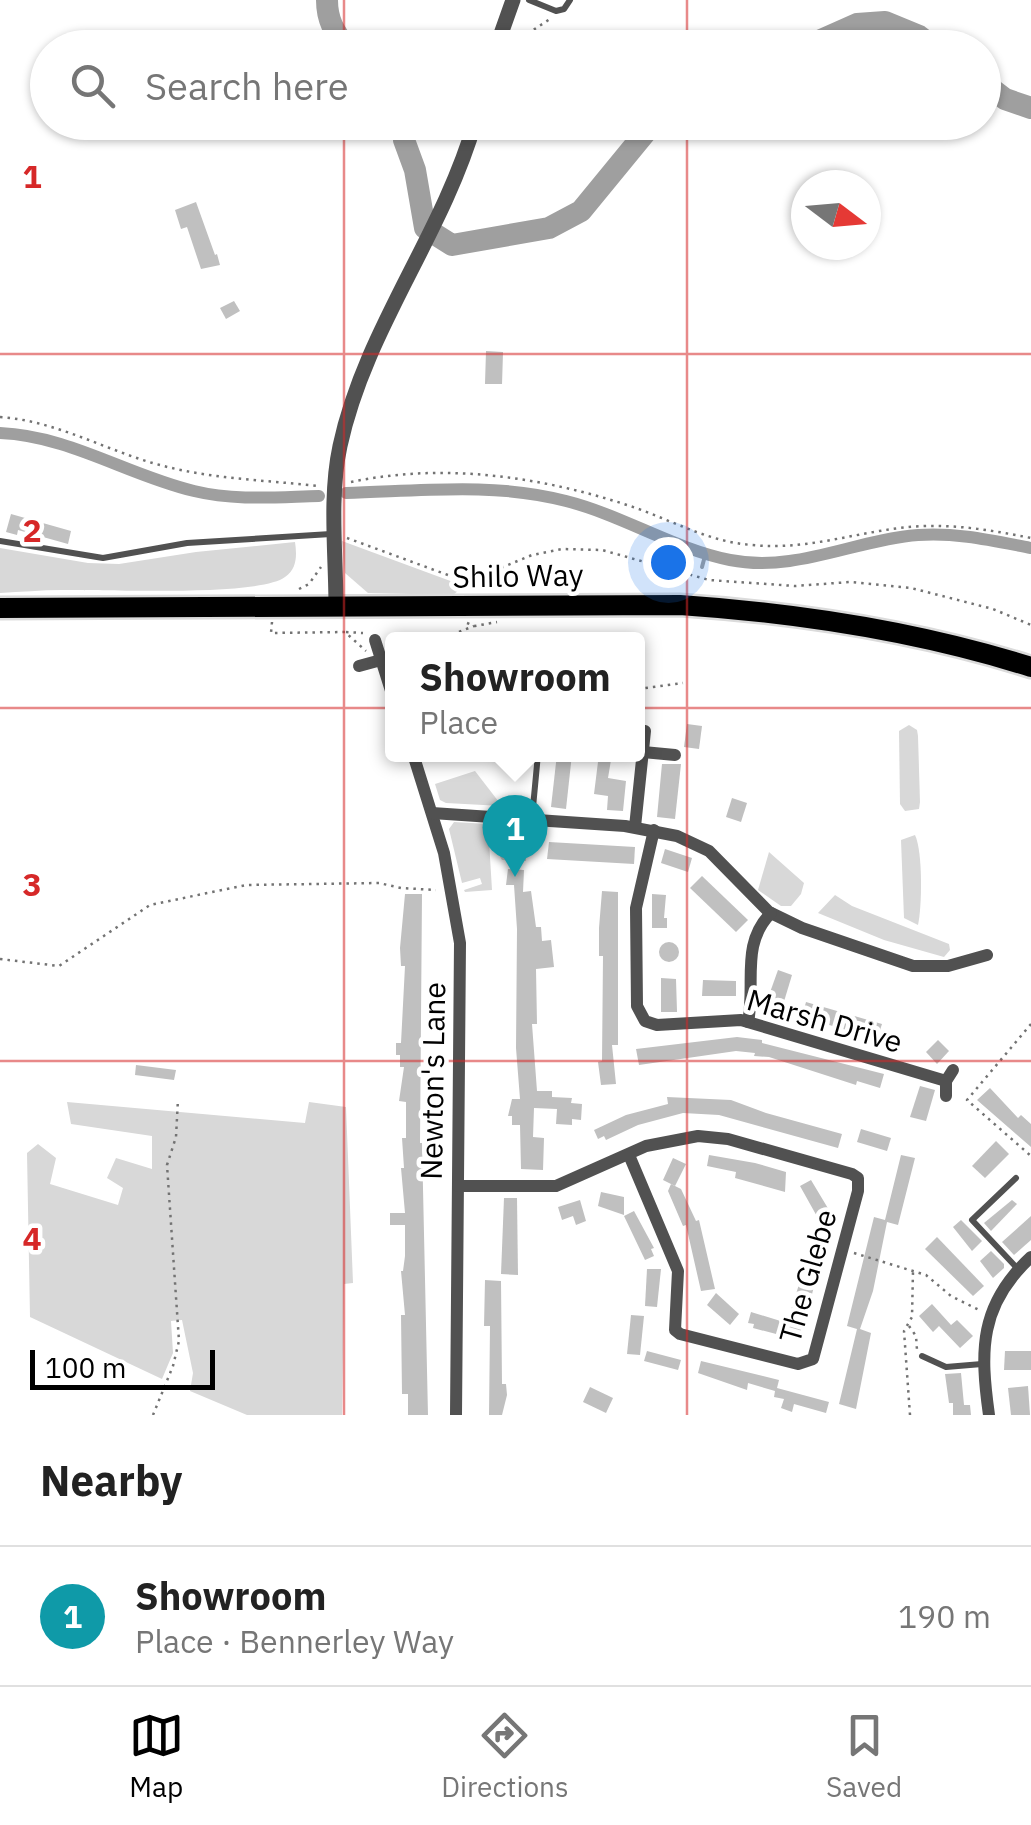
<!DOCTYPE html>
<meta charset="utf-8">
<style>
:root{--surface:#fff;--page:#f2f2f2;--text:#222;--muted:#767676;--line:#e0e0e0;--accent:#000}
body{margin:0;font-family:"IBM Plex Sans",sans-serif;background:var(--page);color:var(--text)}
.compass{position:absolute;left:791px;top:170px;width:90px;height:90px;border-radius:50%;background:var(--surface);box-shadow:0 2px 8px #0004;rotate:106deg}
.scale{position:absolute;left:30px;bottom:25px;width:185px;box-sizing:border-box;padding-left:10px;border:5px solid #000;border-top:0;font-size:28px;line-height:35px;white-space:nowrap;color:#000;-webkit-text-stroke:8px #fff;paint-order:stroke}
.you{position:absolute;left:668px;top:562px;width:35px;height:35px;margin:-25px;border:8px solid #fff;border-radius:50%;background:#1a73e8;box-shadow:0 0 0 15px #1a73e833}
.badge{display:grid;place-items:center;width:65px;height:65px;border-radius:50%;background:var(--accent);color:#fff;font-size:32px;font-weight:700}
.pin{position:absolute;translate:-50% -82px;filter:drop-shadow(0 2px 5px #0008)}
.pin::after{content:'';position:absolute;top:52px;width:35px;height:30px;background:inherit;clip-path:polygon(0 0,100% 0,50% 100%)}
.popup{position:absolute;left:385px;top:632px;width:260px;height:130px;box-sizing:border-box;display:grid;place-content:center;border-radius:10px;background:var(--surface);filter:drop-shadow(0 2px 8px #0005);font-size:32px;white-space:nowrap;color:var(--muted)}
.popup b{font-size:38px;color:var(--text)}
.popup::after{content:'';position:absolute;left:50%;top:100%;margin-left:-20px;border:20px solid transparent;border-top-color:var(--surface)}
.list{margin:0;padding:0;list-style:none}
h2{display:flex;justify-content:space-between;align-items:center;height:130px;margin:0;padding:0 40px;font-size:42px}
h2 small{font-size:32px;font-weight:400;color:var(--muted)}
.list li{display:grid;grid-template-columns:65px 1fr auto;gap:30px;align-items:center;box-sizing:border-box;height:140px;padding:0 40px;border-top:2px solid var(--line)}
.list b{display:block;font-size:38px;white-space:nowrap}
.list p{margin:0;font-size:32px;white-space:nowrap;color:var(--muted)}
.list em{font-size:32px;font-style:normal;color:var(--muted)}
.icon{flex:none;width:55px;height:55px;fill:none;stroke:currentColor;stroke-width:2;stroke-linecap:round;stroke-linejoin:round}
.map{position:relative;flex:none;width:1031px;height:1415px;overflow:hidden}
.search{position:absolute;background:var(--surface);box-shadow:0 2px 8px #0004;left:30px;right:30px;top:30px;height:110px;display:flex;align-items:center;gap:25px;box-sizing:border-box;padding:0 35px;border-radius:55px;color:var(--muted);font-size:38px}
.sheet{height:270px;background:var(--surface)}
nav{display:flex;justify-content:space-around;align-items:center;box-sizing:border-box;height:140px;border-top:2px solid var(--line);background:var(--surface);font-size:28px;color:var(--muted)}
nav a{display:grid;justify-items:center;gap:5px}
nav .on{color:var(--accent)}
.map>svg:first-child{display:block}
</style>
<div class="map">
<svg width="1031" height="1415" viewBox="0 0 1031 1415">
<rect width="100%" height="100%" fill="#fff"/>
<g fill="#d8d8d8">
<polygon points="342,541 464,586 453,595 368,593 345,573"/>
<path d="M295,542c2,13 2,27 -10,35 -26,20 -183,12 -223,13 -21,0 -41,2 -62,3v-45l88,15 31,1 77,-12z"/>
<polygon points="909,725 917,730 918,736 920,802 919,809 905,811 900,804 899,731"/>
<polygon points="475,771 502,806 446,803 440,800 435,784"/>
<polygon points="454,822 488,824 492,890 465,892 464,890 482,884 480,878 462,883 449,829"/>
<polygon points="496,825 528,827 526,861 502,860 498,853 508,853 506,831 498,829"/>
<path d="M915,835c8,17 7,72 3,90l-14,-7 -3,-78z"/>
<polygon points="769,852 804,883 801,894 791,906 781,906 758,890"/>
<polygon points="835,895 852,906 949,944 950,950 944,957 884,940 818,913"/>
<polygon points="67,1102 305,1123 309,1102 346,1107 353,1283 344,1284 342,1415 247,1415 190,1391 193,1373 182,1320 171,1321 173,1353 162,1379 30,1317 27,1153 38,1144 56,1158 50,1184 118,1205 123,1188 107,1178 116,1158 152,1169 152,1136 71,1124"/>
</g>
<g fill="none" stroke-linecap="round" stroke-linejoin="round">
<polyline stroke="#9f9f9f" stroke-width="4" points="702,567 706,552"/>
<g stroke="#9f9f9f" stroke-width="12">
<path d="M0,433c70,3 127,42 194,58 41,10 83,6 125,5"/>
<path d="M346,493c73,-2 148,-11 220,8 56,14 108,48 164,59 66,13 124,-20 188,-25 38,-3 76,6 113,13"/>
</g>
<g stroke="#9f9f9f" stroke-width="22">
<path d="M327,0c0,20 7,32 20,48"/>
<polyline points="738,48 812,44 857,24 885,22 919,36 935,48"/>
<polyline points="984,83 1005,99 1031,108"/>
<polyline points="443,122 406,130 404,140 415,170 425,228 452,245 549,228 581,211 654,122"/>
</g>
</g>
<g fill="#c0c0c0">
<polygon points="196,202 215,255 217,254 220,265 201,269 187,227 181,229 175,210"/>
<polygon points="234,301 240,311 226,319 220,308"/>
<polygon points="486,351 503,352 502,384 485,384"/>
<polygon points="11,514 71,531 68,544 18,530 17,535 6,532"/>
<polygon points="687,724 702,726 699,749 684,747"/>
<polygon points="557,754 572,754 566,809 551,807"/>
<polygon points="599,754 612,754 608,778 626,781 623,811 607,810 608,796 594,794"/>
<polygon points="662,764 681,764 675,819 657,817"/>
<polygon points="732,798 747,803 741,822 726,817"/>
<polygon points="549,842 635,847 634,864 547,859"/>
<polygon points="665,849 692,858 688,872 661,863"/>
<polygon points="508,869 524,870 523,892 531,891 536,927 541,927 542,941 551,940 554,967 536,969 537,1024 532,1024 537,1091 552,1091 552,1097 572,1098 571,1103 582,1104 581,1120 572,1119 572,1125 556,1124 557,1109 534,1108 533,1137 544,1138 543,1170 521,1169 520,1125 512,1125 512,1116 508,1116 512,1099 520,1099 516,1048 517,929 514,885 506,885"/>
<polygon points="702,876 748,920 736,932 690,888"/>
<polygon points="602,891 618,892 618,1045 612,1045 616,1084 601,1085 598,1062 602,1061 603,956 599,956 599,928"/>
<polygon points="405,894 422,894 420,1143 422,1143 428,1415 408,1415 408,1394 402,1394 401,1315 405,1315 401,1271 403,1271 405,1256 405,1225 390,1225 390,1213 405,1213 401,1168 404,1168 402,1138 406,1138 406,1102 399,1101 404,1067 400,1067 400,1055 396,1055 396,1043 401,1043 405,966 401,966 400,948"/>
<polygon points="652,894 666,895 664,918 667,918 667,928 652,928"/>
<circle cx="669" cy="952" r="10"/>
<polygon points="778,970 792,975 779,1018 763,1012"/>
<polygon points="661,978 676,979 677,1012 661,1012"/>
<polygon points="703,980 736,981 736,996 702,996"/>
<polygon points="806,1002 882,1024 877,1039 802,1017"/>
<polygon points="737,1037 762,1040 762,1043 884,1074 880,1088 857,1081 856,1085 769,1057 754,1056 755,1053 736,1051 639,1065 636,1049"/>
<polygon points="938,1040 949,1051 937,1064 926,1052"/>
<polygon points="136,1065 176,1070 174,1080 135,1075"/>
<polygon points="920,1086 935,1090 926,1121 910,1117"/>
<polygon points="990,1088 1018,1118 1021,1115 1031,1124 1031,1147 977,1100"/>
<polygon points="667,1097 731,1100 766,1113 842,1134 838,1148 719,1115 683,1113 638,1125 606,1140 604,1136 598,1139 594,1130 626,1115 668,1104"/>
<polygon points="861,1129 891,1138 887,1151 857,1142"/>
<polygon points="996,1141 1009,1154 985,1178 972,1166"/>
<polygon points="709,1155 755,1163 786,1172 785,1192 735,1178 736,1172 707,1166"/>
<polygon points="901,1155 915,1158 898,1225 887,1222 873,1291 860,1329 871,1333 856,1409 839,1404 857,1329 847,1326 874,1217 885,1220"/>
<polygon points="673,1158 686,1164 675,1186 663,1180"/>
<polygon points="811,1180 832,1215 807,1314 804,1314 800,1334 797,1333 795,1339 753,1328 754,1324 748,1323 751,1312 787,1323 819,1220 800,1186"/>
<polygon points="671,1184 681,1189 696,1221 699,1220 715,1289 701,1291 686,1225 683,1226 668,1191"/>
<polygon points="601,1192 624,1197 624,1215 598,1206"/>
<polygon points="504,1198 517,1198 518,1275 501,1274"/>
<polygon points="580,1200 586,1221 576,1225 573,1216 562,1220 558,1207"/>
<polygon points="1012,1200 1017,1204 991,1231 984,1223"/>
<polygon points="634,1211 654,1248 651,1249 654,1256 645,1260 624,1216"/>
<polygon points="1031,1216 1031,1240 1014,1255 1002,1242"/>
<polygon points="961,1220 982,1241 972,1251 953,1227"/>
<polygon points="937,1237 984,1286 973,1296 925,1249"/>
<polygon points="991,1251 1004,1264 1004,1268 993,1278 980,1261"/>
<polygon points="647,1269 661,1269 657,1307 645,1306"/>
<polygon points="485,1280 501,1281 502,1384 506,1384 507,1395 502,1415 489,1415 490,1326 484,1326"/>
<polygon points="716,1293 739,1314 730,1325 707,1305"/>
<polygon points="932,1304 951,1325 957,1320 973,1336 960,1348 939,1326 933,1332 919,1316"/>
<polygon points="631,1315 644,1316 640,1355 627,1354"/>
<polygon points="647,1351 681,1360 678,1370 644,1361"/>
<polygon points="1005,1351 1031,1351 1031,1370 1004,1370"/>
<polygon points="701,1361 779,1380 777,1388 829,1402 826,1413 794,1404 792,1412 781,1408 784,1399 774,1397 775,1391 748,1383 747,1390 698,1373"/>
<polygon points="961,1373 964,1405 970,1405 971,1415 953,1415 953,1403 949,1403 945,1374"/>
<polygon points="1028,1386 1030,1415 1011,1415 1008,1388"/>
<polygon points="590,1387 613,1398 606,1413 583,1402"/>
</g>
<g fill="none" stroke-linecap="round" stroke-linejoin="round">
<defs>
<path id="primary" d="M0,608l680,-3c119,8 237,26 351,62"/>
</defs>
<use href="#primary" stroke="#dbdbdb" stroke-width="25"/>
<g stroke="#737373" stroke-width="2.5" stroke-dasharray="2.5 5" stroke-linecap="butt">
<polyline points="515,42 550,19"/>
<path d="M0,417c56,4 103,32 156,47 54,15 107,16 163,22"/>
<path d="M351,482c95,-20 194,-5 285,26 39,14 74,34 116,37 62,6 113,-17 173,-19 36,-1 71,5 106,12"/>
<polyline points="347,538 467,582 532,555 562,549 602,550 709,580 795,586 850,582 911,588 993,609 1031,625"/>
<polyline points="299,589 309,584 321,567"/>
<polyline points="272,622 271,633 345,632 366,651"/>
<polyline points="467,623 475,626 497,622"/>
<polyline points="346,632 363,633"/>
<polyline points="438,640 474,626"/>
<polyline points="638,689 683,683"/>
<polyline points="0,959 59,966 150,905 246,885 379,883 401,888 436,890"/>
<polyline points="1031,1024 967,1100 1031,1156"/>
<polyline points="854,1253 926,1275 951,1296 981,1311"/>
<polyline points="909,1326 916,1336 917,1350"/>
<polyline points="153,1415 173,1366 179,1341 167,1165 176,1137 178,1099"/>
<polyline points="910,1415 904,1331 912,1317 913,1271"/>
</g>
<g stroke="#515151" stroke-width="6">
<polyline points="529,0 556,11 564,9 570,0"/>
<polyline points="0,541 103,558 187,543 331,534"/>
<polyline points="532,818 538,754"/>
<polyline points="1016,1178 972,1220 1017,1268"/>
<polyline points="922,1356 946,1367 982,1364"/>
</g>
<g stroke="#515151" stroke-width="12">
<polyline points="375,640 392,694"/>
<polyline points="359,666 381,660"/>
<polyline points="643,752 675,755"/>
<polyline points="413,754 444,853 460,943 456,1415"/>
<polyline points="432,813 625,826 677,836 709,851 769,912 802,928 913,966 948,966 987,955"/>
<polyline points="635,827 645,731"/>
<polyline points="654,830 636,908 637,1006 645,1021 657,1025 741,1020 946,1081"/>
<path d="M748,1022c8,-38 -8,-78 23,-109"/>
<polyline points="946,1096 946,1081 953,1070"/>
<polyline points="458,1186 556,1186 646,1146 698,1136 728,1139 852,1174 858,1178 858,1191 813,1359 798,1364 680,1334 675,1330 678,1271 629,1155"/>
<path d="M989,1415c-9,-64 -10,-110 42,-158"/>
</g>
<g stroke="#515151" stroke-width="15">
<polyline points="496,48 513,0"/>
<path d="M336,607c0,-52 -7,-110 4,-161 25,-116 102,-210 135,-324"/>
</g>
<use href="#primary" stroke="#000" stroke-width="20"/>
</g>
<path fill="none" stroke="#d62828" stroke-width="2.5" stroke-opacity="0.55" d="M344,0v48M687,0v48M344,122v1293M687,122v1293M0,354h1031M0,708h1031M0,1061h1031"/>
<g text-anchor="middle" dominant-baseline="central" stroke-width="9" stroke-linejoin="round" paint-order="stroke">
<g font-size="30" fill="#000" stroke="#fff">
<text transform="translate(518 575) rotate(-1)">Shilo Way</text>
<text transform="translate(825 1020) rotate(16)">Marsh Drive</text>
<text transform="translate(432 1081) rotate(-89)">Newton's Lane</text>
<text transform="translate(807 1276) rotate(-74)">The Glebe</text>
</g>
</g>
<g font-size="32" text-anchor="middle" font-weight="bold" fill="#d62828" stroke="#fff" stroke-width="9" stroke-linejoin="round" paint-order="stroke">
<text x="32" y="188">1</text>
<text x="32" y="542">2</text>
<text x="32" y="896">3</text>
<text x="32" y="1250">4</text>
</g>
</svg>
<svg class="compass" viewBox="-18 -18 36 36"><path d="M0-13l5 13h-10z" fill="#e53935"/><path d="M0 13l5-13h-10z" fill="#767676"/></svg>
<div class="scale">100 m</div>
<div class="you"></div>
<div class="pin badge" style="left:515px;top:877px;background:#0f9aa8">1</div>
<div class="popup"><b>Showroom</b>Place</div>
<div class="search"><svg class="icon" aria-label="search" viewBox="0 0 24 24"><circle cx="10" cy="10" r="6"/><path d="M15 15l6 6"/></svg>Search here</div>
</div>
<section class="sheet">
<h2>Nearby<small></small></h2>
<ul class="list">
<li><span class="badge" style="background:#0f9aa8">1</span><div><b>Showroom</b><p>Place · Bennerley Way</p></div><em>190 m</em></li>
</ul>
</section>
<nav>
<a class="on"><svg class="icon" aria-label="map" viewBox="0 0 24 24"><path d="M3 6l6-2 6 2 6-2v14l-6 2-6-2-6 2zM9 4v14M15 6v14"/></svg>Map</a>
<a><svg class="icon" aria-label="directions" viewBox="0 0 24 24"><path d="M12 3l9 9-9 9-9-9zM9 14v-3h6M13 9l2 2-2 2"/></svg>Directions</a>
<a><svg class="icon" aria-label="saved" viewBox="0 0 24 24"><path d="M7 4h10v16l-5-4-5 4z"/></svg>Saved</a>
</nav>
